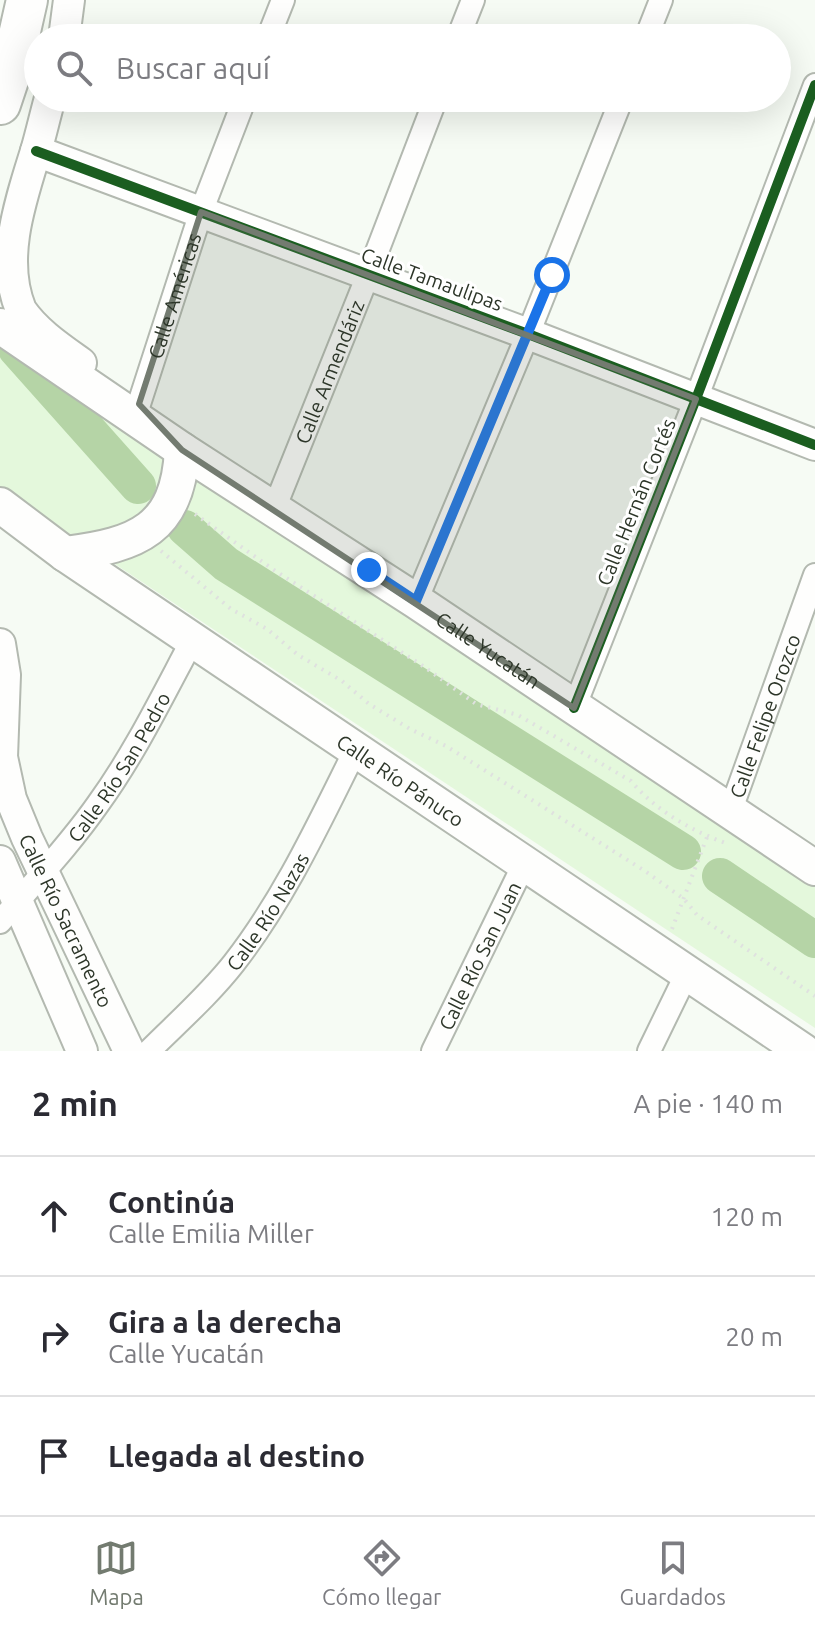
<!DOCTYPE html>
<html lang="es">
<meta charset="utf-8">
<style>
:root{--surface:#fff;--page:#f7f7f7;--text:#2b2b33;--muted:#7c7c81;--line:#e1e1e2;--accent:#737b70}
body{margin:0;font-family:Ubuntu,sans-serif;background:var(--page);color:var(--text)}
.stop{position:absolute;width:24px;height:24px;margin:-18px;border:6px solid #1a73e8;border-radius:50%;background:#fff}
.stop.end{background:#1a73e8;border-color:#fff;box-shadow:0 2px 8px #0008}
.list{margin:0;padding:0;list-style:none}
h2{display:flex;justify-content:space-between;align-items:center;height:104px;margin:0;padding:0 32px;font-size:34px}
h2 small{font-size:26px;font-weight:400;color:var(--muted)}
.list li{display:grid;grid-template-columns:52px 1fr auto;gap:24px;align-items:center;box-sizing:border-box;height:120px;padding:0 32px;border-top:2px solid var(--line)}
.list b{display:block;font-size:30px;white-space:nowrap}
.list p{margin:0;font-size:26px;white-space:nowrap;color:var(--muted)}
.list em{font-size:26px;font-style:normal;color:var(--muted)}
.icon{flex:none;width:44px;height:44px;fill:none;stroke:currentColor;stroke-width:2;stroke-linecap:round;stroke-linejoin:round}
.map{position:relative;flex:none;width:815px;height:1051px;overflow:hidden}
.search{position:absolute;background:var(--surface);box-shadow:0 8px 32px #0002;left:24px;right:24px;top:24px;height:88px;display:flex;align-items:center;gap:20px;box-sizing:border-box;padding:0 28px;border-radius:44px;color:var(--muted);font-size:30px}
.sheet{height:464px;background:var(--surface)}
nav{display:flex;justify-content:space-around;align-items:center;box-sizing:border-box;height:112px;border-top:2px solid var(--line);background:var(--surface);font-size:22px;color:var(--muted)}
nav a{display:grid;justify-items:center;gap:4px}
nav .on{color:var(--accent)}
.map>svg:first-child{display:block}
</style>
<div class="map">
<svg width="815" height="1051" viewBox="0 0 815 1051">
<rect width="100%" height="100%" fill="#f6fbf4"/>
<polygon fill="#e4f8dc" points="0,319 815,877 815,1028 0,488"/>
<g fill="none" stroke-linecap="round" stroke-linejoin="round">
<g stroke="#b5d4a6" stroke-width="36">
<polyline points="16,349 138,486"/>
<polyline points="185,528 226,564 683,852"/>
<polyline points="720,876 815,940"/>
</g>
<defs>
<g id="street">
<polyline points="268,38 283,0"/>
<polyline points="458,38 473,0"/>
<polyline points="646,38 661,0"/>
<path id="s1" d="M139,404l62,-192 44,-114"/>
<path id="s2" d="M274,509l94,-234 68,-177"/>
<polyline points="416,601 528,334 622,98"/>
<polyline points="574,708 696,399 815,85"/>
<path id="s3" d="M730,812l85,-237"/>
<path id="s4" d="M0,922c33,-39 68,-75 98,-118 37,-51 65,-109 95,-165"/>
<path id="s5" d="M149,1051c29,-29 60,-56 85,-88 50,-64 85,-140 121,-212"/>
<path id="s6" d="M433,1051l92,-189"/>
<polyline points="649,1051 688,971"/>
</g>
<g id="secondary">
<polyline points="64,38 69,0"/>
<path d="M50,98c-5,18 -9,36 -14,53 -16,51 -36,109 -15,159 15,22 39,38 60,53"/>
<polyline points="36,151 528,334 815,445"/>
<path id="s7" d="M0,644l5,31 -3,82 9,42 16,39 102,213"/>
<polyline points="0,861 82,1051"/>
</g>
<g id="primary">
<path id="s8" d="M0,326l182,124 234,151 399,267"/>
<path id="s9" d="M0,505l65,49 738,497"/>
<path d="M65,554c73,-9 113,-25 117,-104"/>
</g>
<polyline id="highway" points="0,104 11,71 27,0"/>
</defs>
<use href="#street" stroke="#b3b9b0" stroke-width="26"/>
<use href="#secondary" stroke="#b3b9b0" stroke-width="34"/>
<use href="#primary" stroke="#b3b9b0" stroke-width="38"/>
<use href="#highway" stroke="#b3b9b0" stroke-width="44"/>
<g stroke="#dfe1df" stroke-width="4" stroke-dasharray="2 6" stroke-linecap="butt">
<path d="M195,514l79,56 149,96 53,38 42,11 113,66c25,30 61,50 97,63"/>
<polyline points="161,551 231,609 267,629 298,655 342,681 369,704 410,729 446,746 645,871 684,899 697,915 815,996"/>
<polyline points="672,929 707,837"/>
</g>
<use href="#street" stroke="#fefefd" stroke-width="22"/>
<use href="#secondary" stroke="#fefefd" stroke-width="30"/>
<use href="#primary" stroke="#fefefd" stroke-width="34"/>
<use href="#highway" stroke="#fefefd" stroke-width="40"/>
<defs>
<g id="cycleway">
<polyline points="36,151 528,334 815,445"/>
<polyline points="574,708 696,399 815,85"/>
</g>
</defs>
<use href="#cycleway" stroke="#fff" stroke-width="15"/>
<use href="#cycleway" stroke="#1b5e20" stroke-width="10"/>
</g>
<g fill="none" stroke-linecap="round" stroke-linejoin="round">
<polyline stroke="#1a73e8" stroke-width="10" points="369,570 416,601 552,275"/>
</g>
<path fill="#737b70" fill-opacity="0.2" stroke="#737b70" stroke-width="6" stroke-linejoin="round" d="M201,212l495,187 -122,309 -392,-258 -43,-46z"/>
<g text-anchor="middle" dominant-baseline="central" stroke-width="6" stroke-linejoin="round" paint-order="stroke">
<g font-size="20" fill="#2d3629" stroke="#fff">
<text transform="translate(432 279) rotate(20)">Calle Tamaulipas</text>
<text stroke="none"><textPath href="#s1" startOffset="114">Calle Américas</textPath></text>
<text stroke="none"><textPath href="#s2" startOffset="148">Calle Armendáriz</textPath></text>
<text transform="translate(636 502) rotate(-68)">Calle Hernán Cortés</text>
<text stroke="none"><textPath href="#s8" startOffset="586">Calle Yucatán</textPath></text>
<text stroke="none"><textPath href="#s3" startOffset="102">Calle Felipe Orozco</textPath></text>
<text stroke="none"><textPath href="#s4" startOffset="196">Calle Río San Pedro</textPath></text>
<text stroke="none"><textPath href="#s9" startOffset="486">Calle Río Pánuco</textPath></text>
<text stroke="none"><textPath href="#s5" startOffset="184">Calle Río Nazas</textPath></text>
<text stroke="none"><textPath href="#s7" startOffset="290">Calle Río Sacramento</textPath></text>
<text stroke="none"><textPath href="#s6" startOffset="106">Calle Río San Juan</textPath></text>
</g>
</g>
</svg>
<div class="stop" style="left:552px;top:275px"></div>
<div class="stop end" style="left:369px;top:570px"></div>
<div class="search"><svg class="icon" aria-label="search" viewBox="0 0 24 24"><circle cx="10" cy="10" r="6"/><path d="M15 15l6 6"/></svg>Buscar aquí</div>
</div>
<section class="sheet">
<h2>2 min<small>A pie · 140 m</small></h2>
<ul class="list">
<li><svg class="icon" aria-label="ahead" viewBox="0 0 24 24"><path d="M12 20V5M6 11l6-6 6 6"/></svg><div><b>Continúa</b><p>Calle Emilia Miller</p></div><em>120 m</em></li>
<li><svg class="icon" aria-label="right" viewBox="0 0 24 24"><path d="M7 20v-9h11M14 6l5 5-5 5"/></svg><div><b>Gira a la derecha</b><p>Calle Yucatán</p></div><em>20 m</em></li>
<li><svg class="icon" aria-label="arrive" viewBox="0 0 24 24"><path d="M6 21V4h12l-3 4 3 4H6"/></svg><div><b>Llegada al destino</b></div></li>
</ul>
</section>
<nav>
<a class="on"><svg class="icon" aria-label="map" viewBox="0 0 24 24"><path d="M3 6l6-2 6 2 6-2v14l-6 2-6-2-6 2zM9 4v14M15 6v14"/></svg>Mapa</a>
<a><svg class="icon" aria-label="directions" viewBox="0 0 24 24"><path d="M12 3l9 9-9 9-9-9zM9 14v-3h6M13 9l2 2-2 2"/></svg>Cómo llegar</a>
<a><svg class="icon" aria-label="saved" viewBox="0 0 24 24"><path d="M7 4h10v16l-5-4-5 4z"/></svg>Guardados</a>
</nav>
